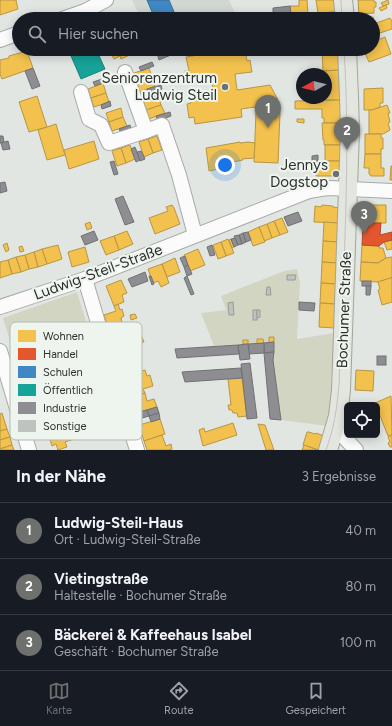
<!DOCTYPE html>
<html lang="de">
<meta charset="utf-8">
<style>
:root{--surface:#171b24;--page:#242831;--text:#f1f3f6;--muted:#9ea1a6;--line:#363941;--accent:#6d706d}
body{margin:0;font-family:Figtree,sans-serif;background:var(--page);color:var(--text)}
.controls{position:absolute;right:12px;bottom:12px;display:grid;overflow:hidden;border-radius:6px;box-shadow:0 2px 10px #0003}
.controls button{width:36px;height:36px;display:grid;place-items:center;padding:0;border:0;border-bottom:1px solid var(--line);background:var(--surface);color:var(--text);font:20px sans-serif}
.compass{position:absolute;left:296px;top:68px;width:36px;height:36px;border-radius:50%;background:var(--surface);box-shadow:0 2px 10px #0003;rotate:262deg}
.you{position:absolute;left:225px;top:165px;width:14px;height:14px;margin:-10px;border:3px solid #fff;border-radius:50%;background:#1a73e8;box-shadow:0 0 0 6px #1a73e833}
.badge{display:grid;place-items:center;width:26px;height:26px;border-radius:50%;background:var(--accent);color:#fff;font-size:13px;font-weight:700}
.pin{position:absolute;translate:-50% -33px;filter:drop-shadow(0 1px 2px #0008)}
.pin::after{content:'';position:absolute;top:21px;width:14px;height:12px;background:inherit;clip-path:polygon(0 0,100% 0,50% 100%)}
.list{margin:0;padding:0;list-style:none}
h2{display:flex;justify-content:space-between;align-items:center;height:52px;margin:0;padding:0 16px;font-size:17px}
h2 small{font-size:13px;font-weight:400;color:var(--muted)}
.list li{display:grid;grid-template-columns:26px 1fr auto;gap:12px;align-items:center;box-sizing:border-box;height:56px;padding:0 16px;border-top:1px solid var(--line)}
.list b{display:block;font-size:15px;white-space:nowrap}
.list p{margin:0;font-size:13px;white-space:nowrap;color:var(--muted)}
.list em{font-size:13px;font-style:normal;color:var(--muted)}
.icon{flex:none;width:22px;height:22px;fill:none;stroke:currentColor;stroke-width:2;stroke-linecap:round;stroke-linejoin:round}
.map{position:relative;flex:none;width:392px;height:450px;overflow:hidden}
.search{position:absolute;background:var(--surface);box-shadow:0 2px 10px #0003;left:12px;right:12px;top:12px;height:44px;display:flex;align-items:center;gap:10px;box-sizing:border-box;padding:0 14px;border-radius:22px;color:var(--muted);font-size:15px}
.sheet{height:220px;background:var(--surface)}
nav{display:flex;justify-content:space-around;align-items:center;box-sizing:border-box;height:56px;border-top:1px solid var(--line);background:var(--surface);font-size:11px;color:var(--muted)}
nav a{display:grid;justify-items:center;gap:2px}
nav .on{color:var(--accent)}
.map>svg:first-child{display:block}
</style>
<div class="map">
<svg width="392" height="450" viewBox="0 0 392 450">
<rect width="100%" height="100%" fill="#e2e6e2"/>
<polygon fill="#d0d8d1" points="132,0 229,0 238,19 141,19"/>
<g fill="#d3d5c3">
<polygon points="297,269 300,283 297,339 334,333 330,408 327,426 281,420 273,360 274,337 269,337 269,343 214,346 201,313 226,310 221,296 284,271"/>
<polygon points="77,292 96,354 21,377 3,318"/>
</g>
<g fill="#f2c14e" stroke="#b79644">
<polygon points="0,0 16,0 18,9 0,15"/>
<polygon points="299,0 307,0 308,14 301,15 302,19 274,19 273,17 291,15 290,6 299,6"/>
<polygon points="316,0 334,0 335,12 318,13"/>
<polygon points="358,0 374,0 374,2 376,2 376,7 374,7 374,13 359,14"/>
<polygon points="388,0 389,4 383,6 381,3"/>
<polygon points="386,5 387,8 381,11 379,8"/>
<polygon points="335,12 336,19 318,19 318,13"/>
<polygon points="373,17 374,24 390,18 392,21 392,29 374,35 373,34 373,19 359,19 359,18"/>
<polygon points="385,37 391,54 369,62 364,51 367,50 366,49 373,49 373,42"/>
<polygon points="109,49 133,49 134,53 121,59 120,56 114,59"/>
<polygon points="238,49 245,49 247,61 250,60 252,72 235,74 237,90 270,85 278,100 260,103 261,109 259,109 260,112 256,112 255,107 241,109 242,117 195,124 194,117 189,118 187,104 191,103 191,100 214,96 211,78 187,82 185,71 189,71 186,57"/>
<polygon points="322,49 338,49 339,70 323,71"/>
<polygon points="27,51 33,68 2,79 0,74 0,60 9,58 9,56"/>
<polygon points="149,68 152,77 137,83 134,73"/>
<polygon points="339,70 341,100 325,100 325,98 326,98 326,74 323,74 323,71"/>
<polygon points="152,77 155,86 140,92 137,83"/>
<polygon points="103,83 106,93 91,98 88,89"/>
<polygon points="383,88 383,103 380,103 380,107 372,110 364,110 364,89"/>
<polygon points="106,93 109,102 94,107 91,98"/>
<polygon points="158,95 161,105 146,110 143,100"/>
<polygon points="37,96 47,127 29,132 19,102"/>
<polygon points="341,100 341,123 324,123 324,118 322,118 322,109 295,109 295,101"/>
<polygon points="161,105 165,113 149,119 146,110"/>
<polygon points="387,105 390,113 388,113 390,122 388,123 390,130 383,134 369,134 369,110 372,110"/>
<polygon points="121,108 123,117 109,122 106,113"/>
<polygon points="256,112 280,113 278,163 254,162"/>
<polygon points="123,117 127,126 112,131 109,122"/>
<polygon points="297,119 304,119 304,123 297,122"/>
<polygon points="322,123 341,123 341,145 324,145 324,140 323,140"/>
<polygon points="56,124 65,155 47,160 38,130"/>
<polygon points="365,134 381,134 381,138 383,138 383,149 381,149 381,154 365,154"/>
<polygon points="157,136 162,150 153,153 148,139"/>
<polygon points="148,139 153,153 144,157 139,142"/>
<polygon points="94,141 99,159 69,169 64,150"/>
<polygon points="240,142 240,143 248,142 255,143 254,158 242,159 243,160 217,165 218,169 209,171 206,148"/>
<polygon points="130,145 135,159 126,163 121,148"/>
<rect x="325" y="145" width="16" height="16"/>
<polygon points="121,148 126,163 117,166 112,151"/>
<polygon points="365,154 381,154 381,168 384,168 384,176 371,176 369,174 369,168 364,168"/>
<polygon points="325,161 341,161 340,174 337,176 316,176 316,163 325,163"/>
<polygon points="391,166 392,166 392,180 390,180"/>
<polygon points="172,205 174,208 180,224 155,234 149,218 168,211 166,207"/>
<polygon points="322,205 333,206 333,207 340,208 339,223 314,222 315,206 321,207"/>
<polygon points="369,205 386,205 386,223 368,223"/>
<polygon points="282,218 288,232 280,235 274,221"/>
<polygon points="274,221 280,235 272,238 267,224"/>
<polygon points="90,222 92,228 87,230 85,224"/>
<polygon points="324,222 339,223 338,242 323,241"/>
<polygon points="267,224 272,238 264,241 259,227"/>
<polygon points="259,227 265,242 253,246 248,232"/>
<polygon points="127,231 133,244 119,250 114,236"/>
<polygon points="114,236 119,250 106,255 100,241"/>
<polygon points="228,239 234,253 226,256 221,242"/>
<polygon points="231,239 234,247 232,248 229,240"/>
<polygon points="392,240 392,249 387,250 384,242"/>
<polygon points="323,241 338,242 337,263 322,262"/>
<polygon points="221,242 226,256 218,259 213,245"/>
<polygon points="7,243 9,250 6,252 3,245"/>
<polygon points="58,245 62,259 47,264 42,249"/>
<polygon points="362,245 379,246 379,248 383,248 386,258 378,263 361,262"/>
<polygon points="22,246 24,251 20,252 19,247"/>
<polygon points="85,247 89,262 72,267 68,252"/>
<polygon points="42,249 47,264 38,267 34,252"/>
<polygon points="198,249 205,265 190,271 184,255"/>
<polygon points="34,252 38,267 29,269 25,255"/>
<polygon points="25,255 29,269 21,272 16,257"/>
<polygon points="16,257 21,272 12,274 8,260"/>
<polygon points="392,257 392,278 378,282 360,281 361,262 378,263 386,258"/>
<polygon points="175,258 180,272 167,277 162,264"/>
<polygon points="8,260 12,274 0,278 0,262"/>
<polygon points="322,262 337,263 336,284 321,283"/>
<polygon points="162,264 169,283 161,287 158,281 153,283 148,269"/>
<polygon points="390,278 392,278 392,302 382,305 378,290 380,289 378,282"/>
<polygon points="121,280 127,293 122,295 124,302 114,306 106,286"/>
<polygon points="321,283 336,284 335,304 320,303"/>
<polygon points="320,303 335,304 334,328 319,327"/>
<polygon points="118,304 120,310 122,309 124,316 121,318 123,326 109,331 104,315 116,311 114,306"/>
<polygon points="135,314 137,318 131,320 130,315"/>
<polygon points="142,337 144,342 140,343 138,338"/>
<polygon points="269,337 274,337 274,342 269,343"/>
<polygon points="257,339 263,339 264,343 257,344"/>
<rect x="243" y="340" width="5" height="4"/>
<polygon points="145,370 147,376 150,375 153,386 143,389 145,393 131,398 126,382 137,379 136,373"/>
<polygon points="356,370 374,371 373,391 355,390"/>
<polygon points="242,378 247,416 238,417 237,413 233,413 232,410 229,410 228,405 231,405 228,379"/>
<polygon points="145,393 147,401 154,399 157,407 135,413 131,398"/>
<polygon points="391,396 392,435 388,436 377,408 377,405 376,405 375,403"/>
<polygon points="103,403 110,428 106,429 108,434 99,437 97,432 65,442 67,447 58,450 56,444 52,446 44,420"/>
<polygon points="2,413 7,429 0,431 0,414"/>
<polygon points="160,419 165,434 144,441 139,425"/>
<polygon points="233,423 237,435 203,446 199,430 204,428 205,432"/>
<polygon points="258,424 265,425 274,450 266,450"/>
<polygon points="7,429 10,437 0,440 0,431"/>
<polygon points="307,432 309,432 315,434 316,433 324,436 319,450 303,445"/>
<polygon points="162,435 166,446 171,444 172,449 168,450 147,450 144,441"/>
<polygon points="392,435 392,447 390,447 388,443 390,442 388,437"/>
<polygon points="10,437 12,445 0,449 0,440"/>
<polygon points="12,445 14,450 0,450 0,449"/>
<polygon points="304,445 318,450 302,450"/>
</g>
<polygon fill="#e4572e" stroke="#ad4b2e" points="363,223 381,223 380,235 392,232 392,240 384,242 379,246 362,245"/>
<g fill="#3f88c5" stroke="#3a6e98">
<polygon points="147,0 169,0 177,19 155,19"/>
<polygon points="133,49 143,49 134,53"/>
</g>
<polygon fill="#17a398" stroke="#1e8078" points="68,49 96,49 105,69 81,79"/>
<g fill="#8d8d92" stroke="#707174">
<polygon points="290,6 291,15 273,17 273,8"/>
<polygon points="166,49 185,49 159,60 157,53"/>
<polygon points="152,62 154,66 141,71 139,67"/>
<polygon points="33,68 40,86 32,89 25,71"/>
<polygon points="102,79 103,83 95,86 93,82"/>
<polygon points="161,85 162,89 149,94 147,89"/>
<polygon points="160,90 162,94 151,98 150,93"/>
<polygon points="110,101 111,106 102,109 101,105"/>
<polygon points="170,112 171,116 158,121 156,116"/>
<polygon points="130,125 131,129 121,133 119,129"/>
<polygon points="0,136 3,136 4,142 0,143"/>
<polygon points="8,141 10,149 3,150 1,143"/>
<polygon points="135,147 140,160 136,162 131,149"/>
<polygon points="141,151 145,159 140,161 137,152"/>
<polygon points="318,155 318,161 316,163 315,168 312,168 312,156"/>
<polygon points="114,161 118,174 114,175 110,162"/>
<polygon points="5,182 7,191 0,193 0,183"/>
<polygon points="123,196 134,222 125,225 115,199"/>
<polygon points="298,212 302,221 288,226 284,217"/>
<polygon points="94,231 98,240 85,245 81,236"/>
<polygon points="248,232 251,240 246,242 243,233"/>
<polygon points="243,233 246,242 242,244 239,235"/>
<polygon points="239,235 242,244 238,245 234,236"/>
<polygon points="235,238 238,245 234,247 231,239"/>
<polygon points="212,245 215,255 210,256 207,247"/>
<polygon points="185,256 188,265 184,267 180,258"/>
<polygon points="188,265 192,274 187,276 184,267"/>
<polygon points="145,272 148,281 132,287 128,279"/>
<polygon points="149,276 151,276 154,284 152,285"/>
<polygon points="187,276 194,294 191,295 184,278"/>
<rect x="362" y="281" width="9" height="5"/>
<polygon points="366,286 371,286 370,295 366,295"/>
<polygon points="299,302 315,303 314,311 299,310"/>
<polygon points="274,342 274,352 264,353 264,343"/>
<polygon points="264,343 264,353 249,354 248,344"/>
<polygon points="248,344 250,359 240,360 238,345"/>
<polygon points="238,345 239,354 177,358 175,349"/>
<polygon points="274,352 273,360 281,420 270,419 264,353"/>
<rect x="377" y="356" width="9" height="9"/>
<polygon points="250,363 257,418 247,419 241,364"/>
<polygon points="241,368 242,378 185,382 182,372"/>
<polygon points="157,407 159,413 149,416 147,410"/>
<polygon points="147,410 149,416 139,419 137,413"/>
<polygon points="159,413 160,419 151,422 149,416"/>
</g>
<g fill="#bfc3c0" stroke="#979b98">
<polygon points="287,275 296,275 295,280 287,280"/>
<polygon points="267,287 270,287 271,295 266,295"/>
<polygon points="233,302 234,315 229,315 228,303"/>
<rect x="253" y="310" width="4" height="10"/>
<polygon points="257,310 260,310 260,317 257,318"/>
</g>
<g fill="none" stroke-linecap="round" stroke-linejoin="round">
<defs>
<g id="minor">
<polyline points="62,19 85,11 106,0"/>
<polyline points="0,40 19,33"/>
<polyline points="125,72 146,131 162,125 179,175 195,235"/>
<polyline points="81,92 89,119 101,125 109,143 146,131"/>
<polyline points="85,279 104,343 137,450"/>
<polyline points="0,307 85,279 309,191 321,189 329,188 392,191"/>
<polyline points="0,351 29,450"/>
<polyline points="334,432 343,436 356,450"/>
</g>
<g id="major">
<polyline points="343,0 345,19"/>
<polyline points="328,450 338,416 341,390 350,131 349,97 347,49"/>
</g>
</defs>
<use href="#minor" stroke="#a7aaa7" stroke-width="16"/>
<use href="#major" stroke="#a0a69a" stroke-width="20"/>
<use href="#minor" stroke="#fbfbfb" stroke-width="14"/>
<use href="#major" stroke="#e3e5df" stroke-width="18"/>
<g stroke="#c2c2c2" stroke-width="1">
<polyline points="341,0 342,19"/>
<path d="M326,450c8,-22 11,-41 13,-65 4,-112 12,-224 5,-336"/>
</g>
</g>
<g fill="#6d706d" stroke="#eef4ee" stroke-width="1.5">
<circle cx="225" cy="87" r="4"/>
<circle cx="336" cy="174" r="4"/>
</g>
<g text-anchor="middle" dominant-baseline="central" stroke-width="4" stroke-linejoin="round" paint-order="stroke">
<g font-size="15" fill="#2e302e" stroke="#eef4ee" text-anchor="end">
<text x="217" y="78">Seniorenzentrum<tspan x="217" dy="17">Ludwig Steil</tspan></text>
<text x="328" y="165">Jennys<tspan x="328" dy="17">Dogstop</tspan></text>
</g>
<g font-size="15" fill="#2e302e" stroke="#eef4ee">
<text transform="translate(98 272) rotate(-20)">Ludwig-Steil-Straße</text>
<text transform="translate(344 310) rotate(-88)">Bochumer Straße</text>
</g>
</g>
<rect x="10" y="322" width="132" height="118" rx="6" fill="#eef4ee" stroke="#b4b9b4" stroke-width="1"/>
<rect x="18" y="330" width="18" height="12" fill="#f2c14e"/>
<rect x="18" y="348" width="18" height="12" fill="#e4572e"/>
<rect x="18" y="366" width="18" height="12" fill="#3f88c5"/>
<rect x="18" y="384" width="18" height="12" fill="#17a398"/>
<rect x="18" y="402" width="18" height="12" fill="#8d8d92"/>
<rect x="18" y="420" width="18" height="12" fill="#bfc3c0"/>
<g font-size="11" fill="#2e302e">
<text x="43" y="340">Wohnen</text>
<text x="43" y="358">Handel</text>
<text x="43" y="376">Schulen</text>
<text x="43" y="394">Öffentlich</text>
<text x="43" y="412">Industrie</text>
<text x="43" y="430">Sonstige</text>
</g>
</svg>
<div class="controls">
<button><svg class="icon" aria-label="locate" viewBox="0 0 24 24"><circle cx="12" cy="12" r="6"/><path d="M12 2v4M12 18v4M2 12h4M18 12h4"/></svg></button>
</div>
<svg class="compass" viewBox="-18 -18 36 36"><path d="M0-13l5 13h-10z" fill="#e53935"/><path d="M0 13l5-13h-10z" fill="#9ea1a6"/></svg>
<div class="you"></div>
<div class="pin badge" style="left:268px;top:128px">1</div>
<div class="pin badge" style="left:347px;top:150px">2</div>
<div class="pin badge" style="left:364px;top:234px">3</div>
<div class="search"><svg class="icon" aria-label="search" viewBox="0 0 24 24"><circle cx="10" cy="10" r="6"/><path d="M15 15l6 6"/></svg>Hier suchen</div>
</div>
<section class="sheet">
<h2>In der Nähe<small>3 Ergebnisse</small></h2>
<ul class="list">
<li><span class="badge">1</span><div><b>Ludwig-Steil-Haus</b><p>Ort · Ludwig-Steil-Straße</p></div><em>40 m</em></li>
<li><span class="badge">2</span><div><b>Vietingstraße</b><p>Haltestelle · Bochumer Straße</p></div><em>80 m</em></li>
<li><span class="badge">3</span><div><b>Bäckerei &amp; Kaffeehaus Isabel</b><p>Geschäft · Bochumer Straße</p></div><em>100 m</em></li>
</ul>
</section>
<nav>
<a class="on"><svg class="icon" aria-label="map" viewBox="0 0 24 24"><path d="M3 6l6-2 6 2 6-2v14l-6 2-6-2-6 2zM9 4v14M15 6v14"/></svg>Karte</a>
<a><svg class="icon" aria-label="directions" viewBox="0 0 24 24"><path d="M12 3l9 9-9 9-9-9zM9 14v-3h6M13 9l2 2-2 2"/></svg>Route</a>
<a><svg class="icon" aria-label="saved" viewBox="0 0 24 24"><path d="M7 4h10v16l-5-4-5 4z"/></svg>Gespeichert</a>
</nav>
